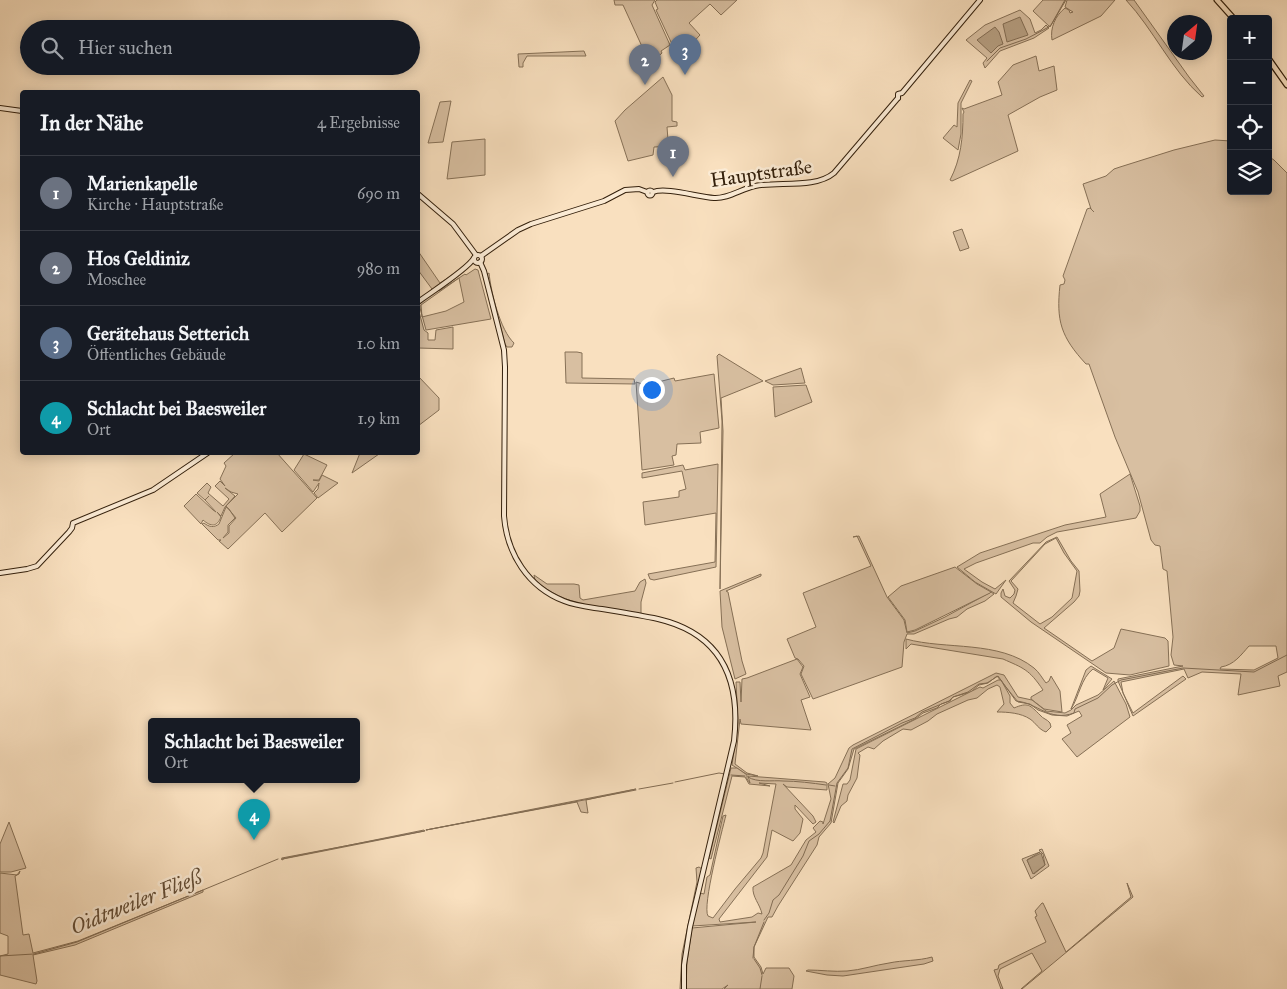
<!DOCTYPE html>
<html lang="de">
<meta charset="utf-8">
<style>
:root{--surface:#171b24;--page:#242831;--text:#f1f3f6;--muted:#9ea1a6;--line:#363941;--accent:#c59692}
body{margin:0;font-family:"IM FELL Great Primer",serif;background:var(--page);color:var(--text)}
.controls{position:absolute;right:15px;top:15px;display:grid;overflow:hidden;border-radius:5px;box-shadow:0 2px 12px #0003}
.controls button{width:45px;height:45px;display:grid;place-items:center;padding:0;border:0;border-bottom:1px solid var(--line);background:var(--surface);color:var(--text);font:25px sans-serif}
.compass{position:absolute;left:1167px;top:15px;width:45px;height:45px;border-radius:50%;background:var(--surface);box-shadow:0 2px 12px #0003;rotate:29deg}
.you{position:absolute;left:651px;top:389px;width:18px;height:18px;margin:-12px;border:4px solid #fff;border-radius:50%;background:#1a73e8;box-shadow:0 0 0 8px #1a73e833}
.badge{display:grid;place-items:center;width:32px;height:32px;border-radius:50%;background:var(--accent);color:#fff;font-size:16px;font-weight:700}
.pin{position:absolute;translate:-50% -41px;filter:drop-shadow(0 1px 2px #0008)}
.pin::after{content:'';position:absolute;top:26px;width:18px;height:15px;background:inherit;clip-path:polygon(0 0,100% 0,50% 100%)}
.popup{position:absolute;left:148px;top:718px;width:212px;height:65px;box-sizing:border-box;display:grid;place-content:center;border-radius:5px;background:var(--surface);filter:drop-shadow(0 1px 4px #0005);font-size:16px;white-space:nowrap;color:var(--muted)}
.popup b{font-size:19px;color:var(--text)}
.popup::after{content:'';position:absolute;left:50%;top:100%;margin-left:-10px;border:10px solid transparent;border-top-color:var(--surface)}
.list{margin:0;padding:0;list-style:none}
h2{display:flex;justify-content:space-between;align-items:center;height:65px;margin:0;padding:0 20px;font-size:21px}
h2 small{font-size:16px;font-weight:400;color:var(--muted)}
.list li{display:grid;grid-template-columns:32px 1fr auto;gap:15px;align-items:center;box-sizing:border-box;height:75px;padding:0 20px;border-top:1px solid var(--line)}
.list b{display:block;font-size:19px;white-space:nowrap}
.list p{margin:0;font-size:16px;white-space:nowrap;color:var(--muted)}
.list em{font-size:16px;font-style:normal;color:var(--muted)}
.icon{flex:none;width:28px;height:28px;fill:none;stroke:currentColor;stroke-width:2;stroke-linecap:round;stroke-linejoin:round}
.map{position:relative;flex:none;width:1287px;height:989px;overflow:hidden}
.search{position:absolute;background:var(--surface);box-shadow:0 2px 12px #0003;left:20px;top:20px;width:400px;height:55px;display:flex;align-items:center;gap:12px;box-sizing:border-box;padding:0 18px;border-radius:28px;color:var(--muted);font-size:19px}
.panel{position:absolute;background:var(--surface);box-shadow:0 2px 12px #0003;left:20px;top:90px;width:400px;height:365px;border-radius:5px}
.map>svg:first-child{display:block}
</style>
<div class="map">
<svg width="1287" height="989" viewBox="0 0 1287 989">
<rect width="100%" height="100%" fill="#f9e0bf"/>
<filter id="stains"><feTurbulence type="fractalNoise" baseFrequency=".004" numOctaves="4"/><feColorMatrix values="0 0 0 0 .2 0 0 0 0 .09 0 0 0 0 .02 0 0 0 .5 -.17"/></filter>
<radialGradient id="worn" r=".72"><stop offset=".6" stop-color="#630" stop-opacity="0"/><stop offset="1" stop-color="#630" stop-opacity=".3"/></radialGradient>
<g fill="#d8bfa1" stroke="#867056" fill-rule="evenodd">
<polygon points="614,0 655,0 652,5 670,45 661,51 662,53 650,64 623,5 615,5"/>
<polygon points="657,0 737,0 721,15 710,4 689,23 700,35 687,49 678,57 656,10 658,9 655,2"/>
<polygon points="1043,0 1066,0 1050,27 1033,11"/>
<path d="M1067,0h48l-14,16 -49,24c-2,-12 3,-24 13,-32l4,2 1,3 3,-1 -8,-5z"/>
<path d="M1126,0h8l55,77 15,19 -2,1c-31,-27 -48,-67 -76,-97z"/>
<polygon points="1020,10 1030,19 1035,33 1041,30 1046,25 1049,28 1034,38 1000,51 985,68 983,63 987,58 966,40 985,25"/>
<polygon points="584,51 586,56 527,56 523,63 523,67 519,67 518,54"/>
<path d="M1036,56l3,15 15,-5 3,24 -17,7 -32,18 10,36 -66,30 -2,-1c11,-21 13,-43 13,-66l1,-2 -2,-4 2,1 38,-14 -4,-13 15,-17z"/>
<polygon points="663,77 672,95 672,121 677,122 677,126 667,127 668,140 672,140 677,146 654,147 653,155 628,161 615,121 625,110"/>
<polygon points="970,80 972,81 961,103 961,134 958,150 943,138 954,125 957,127 958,103"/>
<polygon points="451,101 443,142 428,143 440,102"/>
<polygon points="485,139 485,175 447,179 452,142"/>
<path d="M1215,140l16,1v50h37v-35l6,4 13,13v499l-9,4 2,10 -42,9 3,-21 -39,-2 -14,6 -4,-9 -63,13 2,11 10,20 50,-37 3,3 -53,37 -15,-35v-2l65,-13 -9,-1 -3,-10 2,-18 -6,-66 -4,-2 -3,-23 -5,-1 -4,-5 -13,-48 -23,-55 -26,-73h-3c-25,-27 -30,-43 -26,-79l4,-1 1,-4 -2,-4 24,-67 3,-1 4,4 -3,-3 -8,-25 23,-8 8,-7 6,-2 54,-17zM1249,646h27l2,12 -24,12 -34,-1 1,-2c13,-2 20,-12 28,-21z"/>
<polygon points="962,229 969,248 960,251 953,232"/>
<polygon points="418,251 440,283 459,271 437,287 436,286 435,288 429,292 432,289 418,270"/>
<path d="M475,269l3,1 13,49 -65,11 -6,-22v-3l-2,1 2,-3 -2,1 45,-33 -24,20 26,-17 1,1zM459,278l5,24 -18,9 -24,6 -1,-12z"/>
<path d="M489,273c2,19 11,57 25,70l-2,4h-5l-2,-3 -18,-70z"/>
<polygon points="418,308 424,330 428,333 428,340 435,340 436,330 453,327 453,349 418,348"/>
<polygon points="565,352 577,352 582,353 582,378 634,379 635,384 566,383"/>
<polygon points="719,354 763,381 721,398 723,431 720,589 722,421 717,356"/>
<polygon points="801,368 805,383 773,385 765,381"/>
<polygon points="714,374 719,428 700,432 701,443 677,444 676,455 672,456 674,465 642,470 636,382 646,385 647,379 658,382 674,378 675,381"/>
<polygon points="418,376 439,398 439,410 418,426"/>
<polygon points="806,385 812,402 775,417 773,387"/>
<path d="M235,453h42l40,45 -35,34 -17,-19 -37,36 -9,-8 2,-1h-3l-16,-16 2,-1c5,4 10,5 15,1l7,-17 3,2 6,9 -7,7v7l-5,6 6,-5v-7l7,-8 -10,-12 12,-12 -7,-2 -6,-4 10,8 -10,11 -4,9 -4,-4 4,5c-4,10 -10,10 -18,3l-2,4 -17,-18 12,-12 17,16 3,2 -11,-12 4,-4 -4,4 -8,-7 10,-10 4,4 -3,6 15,13 6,-7 -14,-13 5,-5 5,5 -5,-7 6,-13 -2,-3z"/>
<polygon points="360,453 379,454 352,473"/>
<polygon points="304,454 327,465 319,480 313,480 319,481 322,475 338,483 318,498 314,493 318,489 319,483 313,492 294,470"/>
<polygon points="718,464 716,567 654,580 650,579 648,574 715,562 716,513 645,525 643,502 679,497 679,491 686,489 682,471 642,478 642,473 683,465 685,470"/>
<polygon points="1130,474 1140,506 1140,511 1136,518 1057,532 1047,537 1040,543 1033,543 976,563 964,569 982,582 995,589 1006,580 996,594 975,582 957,567 980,553 1065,525 1106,517 1100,494"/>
<polygon points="857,536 853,537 859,536 887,597 904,620 907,633 915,631 945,617 991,592 994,594 985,601 967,609 957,617 949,619 914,634 907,634 904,642 902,667 813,699 801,674 804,666 798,659 795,658 787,639 816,627 803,593 871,566"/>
<path d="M1057,537l14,24 8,10 1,20 -1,5 -5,6 -30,26 48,33 22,-13 7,-19 44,9 3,3 1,25 -39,9 -24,-2 -75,-51 -30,-25v-4l2,-4 2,7 5,2 4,-4 1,-4 -6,-9 37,-39zM1056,538l8,15 13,18 -5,27 -20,19 -12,7 -27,-21 3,-7 2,-7 -7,-8 34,-37z"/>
<polygon points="955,567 977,584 991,592 990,593 915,630 907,632 905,620 888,597 901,586"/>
<polygon points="761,574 761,576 726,591 728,592 742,661 746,674 735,679 722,627 720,591"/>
<path d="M534,575l13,9h27l5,1 1,13 3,2 52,-9 5,-9 5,-3 1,4 -5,19v12c-38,-6 -76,-7 -106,-34z"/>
<path d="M906,639c40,11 93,1 128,29 5,4 8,10 12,15l3,-2 2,-5 9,15 2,21 -18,-3 -13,-10v-2l12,-7c-14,-21 -20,-22 -40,-31l-86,-14 -6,-1 -5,5z"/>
<polygon points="797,659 803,667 800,674 810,697 801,700 811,730 741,724 740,719 735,764 747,773 758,776 746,774 732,765 738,723 736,682 740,682 741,702 742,679 747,678"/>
<path d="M1091,666l21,13 -9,11 5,-12 -15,-9c-12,9 -14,28 -22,40l15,-39z"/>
<path d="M996,673l8,2 14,22 14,3 14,11 19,2 6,-3 5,-5 22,-10 16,-14 12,23 4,13 -53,40 -15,-18 9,-6 -4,-8 15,-9 -3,-5 -12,5 -15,-1 -14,-5 -8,-6 -12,-2 -21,-26 -9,7 -9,2 -8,7 -18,5 -3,4 -9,3 -4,4 -14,5 -8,6 -61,30 -6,20 -10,14 -7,40 -12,14 -2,8 -39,61 -6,11h-4l-14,30v10l7,10 2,7 3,-6h23l5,8 -2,13h-68l4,-4 -6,4h-36l1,-27 5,-34 64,-6 -64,4 8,-33 4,1 3,-17 3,-2 13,-59 3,-1c-4,16 -24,91 -18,101l5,2 22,-29 26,-31 2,-5 13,-69 -17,-1 11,3 -21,-2 -4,-7 -13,-1 -21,83 -2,-1 22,-90h6l10,7v4l3,4 -2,-7 77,6 2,1v7l-40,-3 -4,-3 30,32 3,6 -3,2 -18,-19v4l8,10 -3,14 -7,8 -21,-11 -5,27 -48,62 1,3 32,-5 6,-4 4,1c-2,-10 -10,-17 -9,-27l38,-22 15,-25 10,-8 -3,-4 7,-7 3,1v2l8,-25 -3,-15 7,-6 14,-30 4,-3z"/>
<path d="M998,680h3l9,16v7l4,5c14,-6 16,-3 26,7 3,4 7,4 10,8l1,4 -5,5c-8,-3 -10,-9 -16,-13 -9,-6 -22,-7 -33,-7l7,-8 -4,-17 -3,-2 -9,4 -11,9 -9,2 -31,14 -9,7 -17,9 -8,-1 -20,12 -9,8 -6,-2 -10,6 2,2 -3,23 -9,17 -1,6 -6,5 -7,17 -1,-1 10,-38h4l3,-4 6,-31 124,-62 3,1z"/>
<polygon points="636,789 586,800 588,813 581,812 577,802 426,830"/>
<polygon points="9,822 26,868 11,872 0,872 0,844"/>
<polygon points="424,830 425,831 283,859 283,860 281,859"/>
<polygon points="1042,849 1049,866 1031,879 1022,859 1040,852 1027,860 1034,874 1045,865 1043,854 1039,850"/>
<polygon points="699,867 702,869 691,917 682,989 680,989 682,954 697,882 696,868"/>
<polygon points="20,871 19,874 15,876 23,935 29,934 33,953 78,941 203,890 203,892 75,945 33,955 37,981 36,984 0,975 0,956 8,954 8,936 0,933 0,873 17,875"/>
<polygon points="1127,883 1133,897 1022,989 1021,989 1042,971 1032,953 1000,969 998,976 1003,989 1001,989 994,970 998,969 999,965 1046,942 1035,917 1037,916 1035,911 1042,903 1043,903 1066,952 1131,897"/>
<path d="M932,957l1,4 -9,3 -81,12 -16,-1 -21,-4 2,-1c13,0 26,2 39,1 14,-1 28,-6 42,-8 14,-3 29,-2 43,-6z"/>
</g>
<g fill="#b69f82" stroke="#826c53">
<polygon points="1020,17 1028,35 1007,42 1003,24"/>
<polygon points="995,27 999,32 1003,44 998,46 991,53 977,40"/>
<polygon points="1041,853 1045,865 1033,874 1027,860"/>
</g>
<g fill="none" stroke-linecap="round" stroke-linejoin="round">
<g stroke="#826c53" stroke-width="1">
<polyline points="987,61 1000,48 1026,39 1047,28 1051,25 1065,0"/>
<polyline points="731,775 745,776"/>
<path d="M748,777c9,6 25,3 35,4 14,0 29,2 43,4"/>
<polyline points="675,782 719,773 725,774"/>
<polyline points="829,785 835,786"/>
<polyline points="639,789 673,783"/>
<polyline points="501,816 636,790"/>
<polyline points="426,830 499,816"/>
<polyline points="282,858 424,831"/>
<path d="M764,920l5,-7 4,-13 6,-5 24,-39 6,-15 10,-7 11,-13 7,-38 11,-15 4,-19 50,-26 13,-5 7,-6 27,-11 4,-4 15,-5 11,-8 8,-1 11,-7 18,25c22,2 33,21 58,12l1,-4 23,-11 14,-13 9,-5 62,-12 71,4 33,-17"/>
<polyline points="0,956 34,954 77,942 278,859"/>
<polyline points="753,958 754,947 764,922"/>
<polyline points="754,959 760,968 762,975"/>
<polyline points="760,989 762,976"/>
</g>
<defs>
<g id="secondary">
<polyline points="898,98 898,94 902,93 980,0"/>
<polyline points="0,108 22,111"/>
<circle cx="650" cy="193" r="2.5"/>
<path d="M653,192c13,-5 45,5 61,6 14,1 27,-9 41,-12 23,-5 60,3 79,-13l64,-75"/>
<polyline points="418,194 453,224 476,255"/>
<circle cx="478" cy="259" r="4"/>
<polyline points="481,256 518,230 531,224 604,201 625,190 639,189 647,192"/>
<path d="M480,262l4,9 20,79 1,17 -1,149c3,38 24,71 60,85 12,5 25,6 38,8 18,3 37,6 56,10 64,15 83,61 76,122l-44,186 -6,38v24"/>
<path d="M418,302c12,-9 50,-33 56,-44"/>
<polyline points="0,573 27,569 37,566 69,532 72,528 73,523 153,490 209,452"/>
</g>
<g id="primary">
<polyline points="1217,0 1234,19"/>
<polyline points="1268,58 1287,85"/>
</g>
</defs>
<use href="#secondary" stroke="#34200c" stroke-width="6"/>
<use href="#primary" stroke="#34200c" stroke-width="7"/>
<use href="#secondary" stroke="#fbebd5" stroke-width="4"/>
<use href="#primary" stroke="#f9e0bf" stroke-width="4.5"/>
</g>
<g text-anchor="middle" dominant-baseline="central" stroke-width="5" stroke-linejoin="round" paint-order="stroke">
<g font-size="20" fill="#34200c" stroke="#fbebd5">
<text transform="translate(761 173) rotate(-8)">Hauptstraße</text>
</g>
<g font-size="21" font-style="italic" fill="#624c35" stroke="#fbebd5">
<text transform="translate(136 902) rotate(-22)">Oidtweiler Fließ</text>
</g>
</g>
<rect width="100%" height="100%" filter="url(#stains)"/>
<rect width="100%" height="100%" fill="url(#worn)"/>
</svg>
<div class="controls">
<button>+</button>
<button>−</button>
<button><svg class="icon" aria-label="locate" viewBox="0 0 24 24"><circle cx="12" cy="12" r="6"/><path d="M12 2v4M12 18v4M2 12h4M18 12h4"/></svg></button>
<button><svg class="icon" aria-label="layers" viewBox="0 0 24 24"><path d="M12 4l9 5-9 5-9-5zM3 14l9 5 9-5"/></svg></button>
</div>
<svg class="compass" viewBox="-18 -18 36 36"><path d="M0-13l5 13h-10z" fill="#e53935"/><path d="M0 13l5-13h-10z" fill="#9ea1a6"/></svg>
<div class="you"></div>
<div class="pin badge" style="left:673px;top:177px;background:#6b7280">1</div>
<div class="pin badge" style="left:645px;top:85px;background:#6b7280">2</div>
<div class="pin badge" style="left:685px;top:75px;background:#5c6f8a">3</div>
<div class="pin badge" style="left:254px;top:840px;background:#0f9aa8">4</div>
<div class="popup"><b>Schlacht bei Baesweiler</b>Ort</div>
<div class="search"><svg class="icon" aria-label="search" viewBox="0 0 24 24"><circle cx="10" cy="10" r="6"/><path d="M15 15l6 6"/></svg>Hier suchen</div>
<section class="panel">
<h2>In der Nähe<small>4 Ergebnisse</small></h2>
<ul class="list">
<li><span class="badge" style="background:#6b7280">1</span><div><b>Marienkapelle</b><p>Kirche · Hauptstraße</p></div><em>690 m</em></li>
<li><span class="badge" style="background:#6b7280">2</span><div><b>Hos Geldiniz</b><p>Moschee</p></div><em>980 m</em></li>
<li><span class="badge" style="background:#5c6f8a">3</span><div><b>Gerätehaus Setterich</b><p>Öffentliches Gebäude</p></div><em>1.0 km</em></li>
<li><span class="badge" style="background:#0f9aa8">4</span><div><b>Schlacht bei Baesweiler</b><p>Ort</p></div><em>1.9 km</em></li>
</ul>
</section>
</div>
